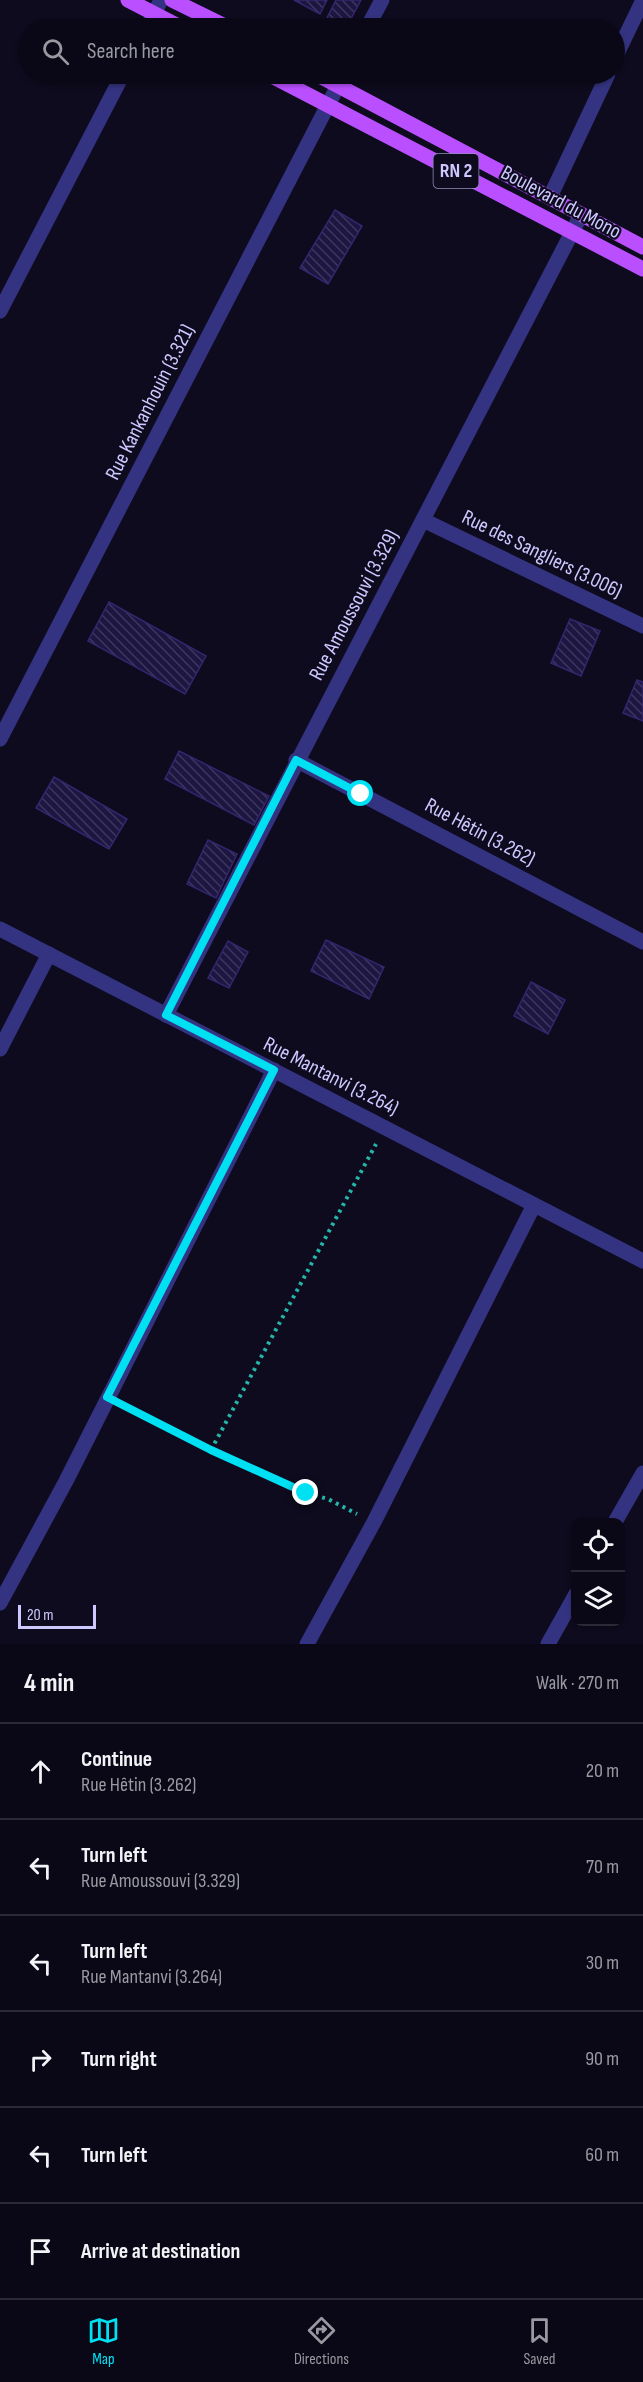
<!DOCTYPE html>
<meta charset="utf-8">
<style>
:root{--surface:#0a0817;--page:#131120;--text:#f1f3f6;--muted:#999aa1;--line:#2a2936;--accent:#00e0f3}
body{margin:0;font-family:"Sofia Sans Condensed",sans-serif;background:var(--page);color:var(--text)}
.controls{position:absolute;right:18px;bottom:18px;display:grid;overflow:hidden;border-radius:12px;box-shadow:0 2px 4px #0004}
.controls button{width:54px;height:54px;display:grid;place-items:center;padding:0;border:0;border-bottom:2px solid var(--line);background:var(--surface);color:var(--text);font:30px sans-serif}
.scale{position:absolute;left:18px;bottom:15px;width:78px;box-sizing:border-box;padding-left:6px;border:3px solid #cdc8ff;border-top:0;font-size:16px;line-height:21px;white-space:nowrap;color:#cdc8ff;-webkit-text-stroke:4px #0e0b1f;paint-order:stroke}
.stop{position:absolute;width:18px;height:18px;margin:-14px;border:4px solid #00e0f3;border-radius:50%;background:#fff}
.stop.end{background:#00e0f3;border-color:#fff;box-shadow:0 2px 6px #0008}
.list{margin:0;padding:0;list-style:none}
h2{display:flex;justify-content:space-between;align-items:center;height:78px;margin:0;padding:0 24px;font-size:26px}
h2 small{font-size:20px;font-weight:400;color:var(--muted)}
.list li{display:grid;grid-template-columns:39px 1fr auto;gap:18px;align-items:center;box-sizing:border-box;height:96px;padding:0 24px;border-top:2px solid var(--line)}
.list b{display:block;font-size:22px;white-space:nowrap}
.list p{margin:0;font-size:20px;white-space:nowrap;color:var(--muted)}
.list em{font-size:20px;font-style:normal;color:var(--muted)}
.icon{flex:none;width:33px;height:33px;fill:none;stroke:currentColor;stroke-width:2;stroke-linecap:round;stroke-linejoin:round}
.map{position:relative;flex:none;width:643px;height:1644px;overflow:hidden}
.search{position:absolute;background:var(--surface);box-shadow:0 2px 4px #0004;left:18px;right:18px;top:18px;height:66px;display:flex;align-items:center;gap:15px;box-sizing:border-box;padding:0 21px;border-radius:33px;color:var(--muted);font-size:22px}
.sheet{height:654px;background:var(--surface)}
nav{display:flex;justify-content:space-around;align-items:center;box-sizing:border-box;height:84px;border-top:2px solid var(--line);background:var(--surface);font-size:16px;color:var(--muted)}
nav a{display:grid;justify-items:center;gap:3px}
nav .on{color:var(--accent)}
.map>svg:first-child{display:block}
</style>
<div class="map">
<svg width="643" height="1644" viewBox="0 0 643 1644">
<defs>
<pattern id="building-back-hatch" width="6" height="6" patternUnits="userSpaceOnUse" patternTransform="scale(1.5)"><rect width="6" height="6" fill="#1d1641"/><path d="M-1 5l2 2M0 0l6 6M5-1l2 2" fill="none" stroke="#3d365e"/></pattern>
</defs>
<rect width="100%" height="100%" fill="#0e0b1f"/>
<g fill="url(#building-back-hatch)" stroke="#33266e" stroke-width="1.5">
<polygon points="294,0 327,0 320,14"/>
<polygon points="336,0 361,0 346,28 327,18"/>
<polygon points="335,210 362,226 328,284 300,268"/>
<polygon points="109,602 206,656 185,694 88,641"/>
<polygon points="570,619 600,631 581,676 551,663"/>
<polygon points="637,680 643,682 643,721 623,713"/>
<polygon points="179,751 269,796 254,825 165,779"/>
<polygon points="54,777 127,819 109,849 36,808"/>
<polygon points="208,840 237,854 216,898 187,884"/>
<polygon points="326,940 384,967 369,999 311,971"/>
<polygon points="228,941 248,952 229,988 208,978"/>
<polygon points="531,982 565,1000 548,1034 514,1016"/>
</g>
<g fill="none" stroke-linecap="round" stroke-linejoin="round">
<g stroke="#25b6aa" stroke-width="4" stroke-dasharray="3 4.5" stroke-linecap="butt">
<polyline points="125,1406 271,1478 306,1493 328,1499 357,1514"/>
<polyline points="211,1450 376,1144"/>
</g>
<g stroke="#343381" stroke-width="15">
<polyline points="147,28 161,0"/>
<polyline points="367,28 382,0"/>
<polyline points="614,60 643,0"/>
<polyline points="550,197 608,74"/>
<polyline points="0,311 123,74"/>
<polyline points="423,520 643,626"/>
<polyline points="0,739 344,74"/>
<polyline points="296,760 643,942"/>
<polyline points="0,929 643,1261"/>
<polyline points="166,1015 581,215"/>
<polyline points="0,1049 49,954"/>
<polyline points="615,1522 643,1473"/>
<polyline points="0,1603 66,1481 274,1070"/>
<polyline points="307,1644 374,1522 534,1205"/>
<polyline points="548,1644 576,1594"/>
</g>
<g stroke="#b94fff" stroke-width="15">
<polyline points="128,0 182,28"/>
<polyline points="172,0 229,28"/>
<polyline points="268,74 643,269"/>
<polyline points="316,74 643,247"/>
</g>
</g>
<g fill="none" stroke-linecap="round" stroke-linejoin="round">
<polyline stroke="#00e0f3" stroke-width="8" points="306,1493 211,1450 107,1397 274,1070 166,1015 296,760 361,794"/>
</g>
<g text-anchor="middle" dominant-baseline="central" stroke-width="4.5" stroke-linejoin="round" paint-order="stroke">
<rect fill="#0e0b1f" stroke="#948fbc" stroke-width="1.5" x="433.5" y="154" width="45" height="34" rx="4.5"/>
<g font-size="20" font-weight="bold" fill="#cdc8ff">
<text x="456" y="171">RN 2</text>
</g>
<g font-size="21" fill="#cdc8ff" stroke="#0e0b1f">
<text transform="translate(561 202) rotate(28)">Boulevard du Mono</text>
<text transform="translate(150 402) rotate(-63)">Rue Kankanhouin (3.321)</text>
<text transform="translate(542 554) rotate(26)">Rue des Sangliers (3.006)</text>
<text transform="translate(354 605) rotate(-62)">Rue Amoussouvi (3.329)</text>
<text transform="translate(480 832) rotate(28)">Rue Hêtin (3.262)</text>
<text transform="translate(331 1076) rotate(27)">Rue Mantanvi (3.264)</text>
</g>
</g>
</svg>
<div class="controls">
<button><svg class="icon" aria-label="locate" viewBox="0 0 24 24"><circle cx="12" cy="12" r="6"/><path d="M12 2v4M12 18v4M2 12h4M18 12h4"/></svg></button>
<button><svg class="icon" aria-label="layers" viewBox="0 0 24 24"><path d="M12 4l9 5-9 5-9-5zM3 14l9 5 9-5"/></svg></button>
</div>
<div class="scale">20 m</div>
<div class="stop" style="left:361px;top:794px"></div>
<div class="stop end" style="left:306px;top:1493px"></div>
<div class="search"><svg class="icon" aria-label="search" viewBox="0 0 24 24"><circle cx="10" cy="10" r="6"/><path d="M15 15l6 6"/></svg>Search here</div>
</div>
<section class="sheet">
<h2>4 min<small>Walk · 270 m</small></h2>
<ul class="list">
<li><svg class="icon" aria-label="ahead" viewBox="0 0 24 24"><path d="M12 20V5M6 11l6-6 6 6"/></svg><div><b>Continue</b><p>Rue Hêtin (3.262)</p></div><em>20 m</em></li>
<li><svg class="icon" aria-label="left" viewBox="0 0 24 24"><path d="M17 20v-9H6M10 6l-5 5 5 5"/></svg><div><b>Turn left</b><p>Rue Amoussouvi (3.329)</p></div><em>70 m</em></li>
<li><svg class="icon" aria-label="left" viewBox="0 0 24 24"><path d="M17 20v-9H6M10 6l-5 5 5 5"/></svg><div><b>Turn left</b><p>Rue Mantanvi (3.264)</p></div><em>30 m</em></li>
<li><svg class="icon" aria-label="right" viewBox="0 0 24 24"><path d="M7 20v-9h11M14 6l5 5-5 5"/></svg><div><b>Turn right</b></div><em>90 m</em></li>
<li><svg class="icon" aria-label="left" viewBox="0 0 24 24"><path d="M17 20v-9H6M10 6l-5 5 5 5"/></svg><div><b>Turn left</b></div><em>60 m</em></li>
<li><svg class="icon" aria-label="arrive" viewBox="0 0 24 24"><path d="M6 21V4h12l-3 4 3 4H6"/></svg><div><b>Arrive at destination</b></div></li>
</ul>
</section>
<nav>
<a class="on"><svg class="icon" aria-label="map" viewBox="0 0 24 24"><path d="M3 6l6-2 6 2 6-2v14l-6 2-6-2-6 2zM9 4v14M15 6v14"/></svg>Map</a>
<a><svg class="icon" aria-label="directions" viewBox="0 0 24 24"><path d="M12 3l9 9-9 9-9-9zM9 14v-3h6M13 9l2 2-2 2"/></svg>Directions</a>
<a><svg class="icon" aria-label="saved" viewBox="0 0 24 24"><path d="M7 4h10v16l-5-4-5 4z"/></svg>Saved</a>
</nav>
